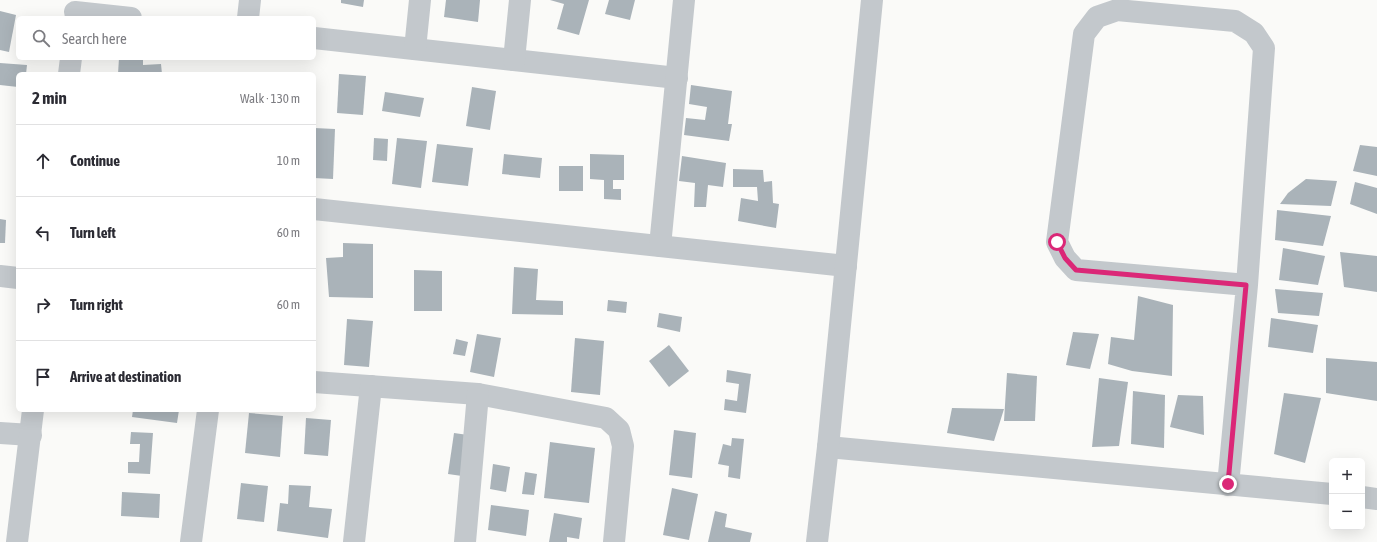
<!DOCTYPE html>
<meta charset="utf-8">
<style>
:root{--surface:#fff;--page:#f7f7f7;--text:#2b2b33;--muted:#7c7c81;--line:#e1e1e2}
body{margin:0;font-family:"Asap Condensed",sans-serif;background:var(--page);color:var(--text)}
.controls{position:absolute;right:12px;bottom:12px;display:grid;overflow:hidden;border-radius:6px;box-shadow:0 4px 16px #0002}
.controls button{width:36px;height:36px;display:grid;place-items:center;padding:0;border:0;border-bottom:1px solid var(--line);background:var(--surface);color:var(--text);font:20px sans-serif}
.stop{position:absolute;width:12px;height:12px;margin:-9px;border:3px solid #db2777;border-radius:50%;background:#fff}
.stop.end{background:#db2777;border-color:#fff;box-shadow:0 1px 4px #0008}
.list{margin:0;padding:0;list-style:none}
h2{display:flex;justify-content:space-between;align-items:center;height:52px;margin:0;padding:0 16px;font-size:17px}
h2 small{font-size:13px;font-weight:400;color:var(--muted)}
.list li{display:grid;grid-template-columns:26px 1fr auto;gap:12px;align-items:center;box-sizing:border-box;height:72px;padding:0 16px;border-top:1px solid var(--line)}
.list b{display:block;font-size:15px;white-space:nowrap}
.list em{font-size:13px;font-style:normal;color:var(--muted)}
.icon{flex:none;width:22px;height:22px;fill:none;stroke:currentColor;stroke-width:2;stroke-linecap:round;stroke-linejoin:round}
.map{position:relative;flex:none;width:1377px;height:542px;overflow:hidden}
.search{position:absolute;background:var(--surface);box-shadow:0 4px 16px #0002;left:16px;top:16px;width:300px;height:44px;display:flex;align-items:center;gap:10px;box-sizing:border-box;padding:0 14px;border-radius:6px;color:var(--muted);font-size:15px}
.panel{position:absolute;background:var(--surface);box-shadow:0 4px 16px #0002;left:16px;top:72px;width:300px;height:340px;border-radius:6px}
.map>svg:first-child{display:block}
</style>
<div class="map">
<svg width="1377" height="542" viewBox="0 0 1377 542">
<rect width="100%" height="100%" fill="#fafaf8"/>
<g fill="#aab3b9">
<polygon points="341,0 364,0 363,7 341,3"/>
<polygon points="446,0 480,0 478,22 444,17"/>
<polygon points="550,0 589,0 579,35 557,29 564,4"/>
<polygon points="609,0 635,0 630,20 605,14"/>
<polygon points="0,11 16,15 9,52 0,50"/>
<polygon points="119,58 143,58 143,65 161,64 162,74 118,74"/>
<polygon points="0,63 27,65 26,74 18,74 18,87 0,85"/>
<polygon points="339,74 366,76 363,115 337,113"/>
<polygon points="691,85 732,91 728,124 732,124 729,141 684,135 686,118 705,120 707,107 689,104"/>
<polygon points="472,87 496,91 490,130 466,126"/>
<polygon points="385,92 424,98 420,117 382,111"/>
<polygon points="314,128 335,129 333,179 314,178"/>
<polygon points="374,138 388,139 387,161 373,160"/>
<polygon points="397,138 427,141 421,188 392,184"/>
<polygon points="437,144 473,148 468,186 432,182"/>
<polygon points="1360,145 1377,147 1377,176 1353,171"/>
<polygon points="504,154 542,158 540,178 502,174"/>
<polygon points="590,154 624,155 624,180 613,180 613,189 621,189 621,200 604,199 604,180 590,179"/>
<polygon points="682,156 726,163 723,187 708,185 706,207 694,207 695,183 679,181"/>
<rect x="559" y="166" width="24" height="25"/>
<polygon points="733,169 763,170 764,182 772,181 773,203 779,204 776,228 738,221 741,198 758,201 757,187 733,187"/>
<polygon points="1306,179 1337,181 1331,206 1280,204 1288,193"/>
<polygon points="1355,182 1377,188 1377,214 1350,204"/>
<polygon points="1277,210 1331,216 1323,246 1275,240"/>
<polygon points="0,219 6,220 5,243 0,243"/>
<polygon points="343,243 373,244 373,298 329,297 326,258 343,257"/>
<polygon points="1283,248 1325,256 1318,285 1279,280"/>
<polygon points="1340,252 1377,256 1377,292 1344,287"/>
<polygon points="514,267 538,269 536,300 563,301 563,315 512,314"/>
<polygon points="414,270 442,271 442,311 414,311"/>
<polygon points="1275,289 1323,293 1319,316 1278,313"/>
<polygon points="1138,296 1173,305 1172,376 1132,371 1108,364 1111,337 1134,340"/>
<polygon points="608,300 627,302 626,313 607,311"/>
<polygon points="659,313 682,317 680,332 657,327"/>
<polygon points="1271,318 1318,325 1313,353 1268,347"/>
<polygon points="347,319 373,321 369,367 344,365"/>
<polygon points="1073,332 1099,334 1090,369 1066,365"/>
<polygon points="477,334 501,338 494,377 470,372"/>
<polygon points="575,338 604,341 600,395 571,392"/>
<polygon points="456,339 468,342 465,356 453,354"/>
<polygon points="669,345 689,371 669,387 649,361"/>
<polygon points="1326,358 1377,362 1377,401 1326,393"/>
<polygon points="727,370 751,374 746,413 724,410 725,399 737,401 739,384 726,382"/>
<polygon points="1007,373 1037,376 1035,421 1004,421"/>
<polygon points="1099,378 1128,382 1119,446 1092,447"/>
<polygon points="1133,391 1165,395 1164,448 1131,444"/>
<polygon points="1284,393 1321,398 1305,463 1274,454"/>
<polygon points="1178,395 1203,396 1204,435 1170,427"/>
<polygon points="952,408 1004,409 994,441 947,433"/>
<polygon points="133,410 179,410 177,423 132,417"/>
<polygon points="249,413 283,416 280,457 245,453"/>
<polygon points="306,418 331,420 328,456 304,454"/>
<polygon points="674,430 696,433 692,478 669,475"/>
<polygon points="131,432 153,433 150,474 128,473 128,462 139,462 140,444 130,444"/>
<polygon points="454,433 468,435 462,476 448,474"/>
<polygon points="732,438 744,439 740,479 728,477 729,466 718,464 723,444 731,446"/>
<polygon points="550,442 595,448 589,503 544,498"/>
<polygon points="493,464 510,467 506,492 490,489"/>
<polygon points="525,472 537,474 534,495 522,494"/>
<polygon points="241,483 268,486 264,522 237,519"/>
<polygon points="289,485 311,486 309,507 332,509 328,538 277,531 280,503 288,504"/>
<polygon points="672,488 698,494 689,540 663,535"/>
<polygon points="122,492 160,494 159,518 121,516"/>
<polygon points="491,505 529,510 526,536 488,530"/>
<polygon points="715,511 727,514 725,527 752,533 750,542 708,542"/>
<polygon points="554,513 582,518 579,539 567,537 567,542 549,542"/>
</g>
<g fill="none" stroke-linecap="round" stroke-linejoin="round">
<g stroke="#c3c8cc" stroke-width="22">
<polyline points="75,12 131,18"/>
<polyline points="248,18 250,0"/>
<polyline points="314,38 677,78"/>
<polyline points="415,49 420,0"/>
<polyline points="514,60 520,0"/>
<polyline points="69,74 71,58"/>
<polyline points="314,209 846,266"/>
<polyline points="660,246 684,0"/>
<polyline points="0,276 18,278"/>
<polyline points="314,382 478,394 606,418 619,430 623,446 614,542"/>
<polyline points="0,433 31,435"/>
<polyline points="828,447 1332,494"/>
<polyline points="1228,485 1247,285 1264,48 1254,33 1235,21 1117,10 1097,17 1084,34 1057,242 1065,258 1076,270 1247,285"/>
<polyline points="1362,497 1377,499"/>
<polyline points="17,542 33,410"/>
<polyline points="191,542 208,410"/>
<polyline points="354,542 371,386"/>
<polyline points="465,542 478,394"/>
<polyline points="817,542 828,447 872,0"/>
</g>
</g>
<g fill="none" stroke-linecap="round" stroke-linejoin="round">
<polyline stroke="#db2777" stroke-width="5" points="1057,242 1065,258 1076,270 1246,285 1228,484"/>
</g>
</svg>
<div class="controls">
<button>+</button>
<button>−</button>
</div>
<div class="stop" style="left:1057px;top:242px"></div>
<div class="stop end" style="left:1228px;top:484px"></div>
<div class="search"><svg class="icon" aria-label="search" viewBox="0 0 24 24"><circle cx="10" cy="10" r="6"/><path d="M15 15l6 6"/></svg>Search here</div>
<section class="panel">
<h2>2 min<small>Walk · 130 m</small></h2>
<ul class="list">
<li><svg class="icon" aria-label="ahead" viewBox="0 0 24 24"><path d="M12 20V5M6 11l6-6 6 6"/></svg><div><b>Continue</b></div><em>10 m</em></li>
<li><svg class="icon" aria-label="left" viewBox="0 0 24 24"><path d="M17 20v-9H6M10 6l-5 5 5 5"/></svg><div><b>Turn left</b></div><em>60 m</em></li>
<li><svg class="icon" aria-label="right" viewBox="0 0 24 24"><path d="M7 20v-9h11M14 6l5 5-5 5"/></svg><div><b>Turn right</b></div><em>60 m</em></li>
<li><svg class="icon" aria-label="arrive" viewBox="0 0 24 24"><path d="M6 21V4h12l-3 4 3 4H6"/></svg><div><b>Arrive at destination</b></div></li>
</ul>
</section>
</div>
